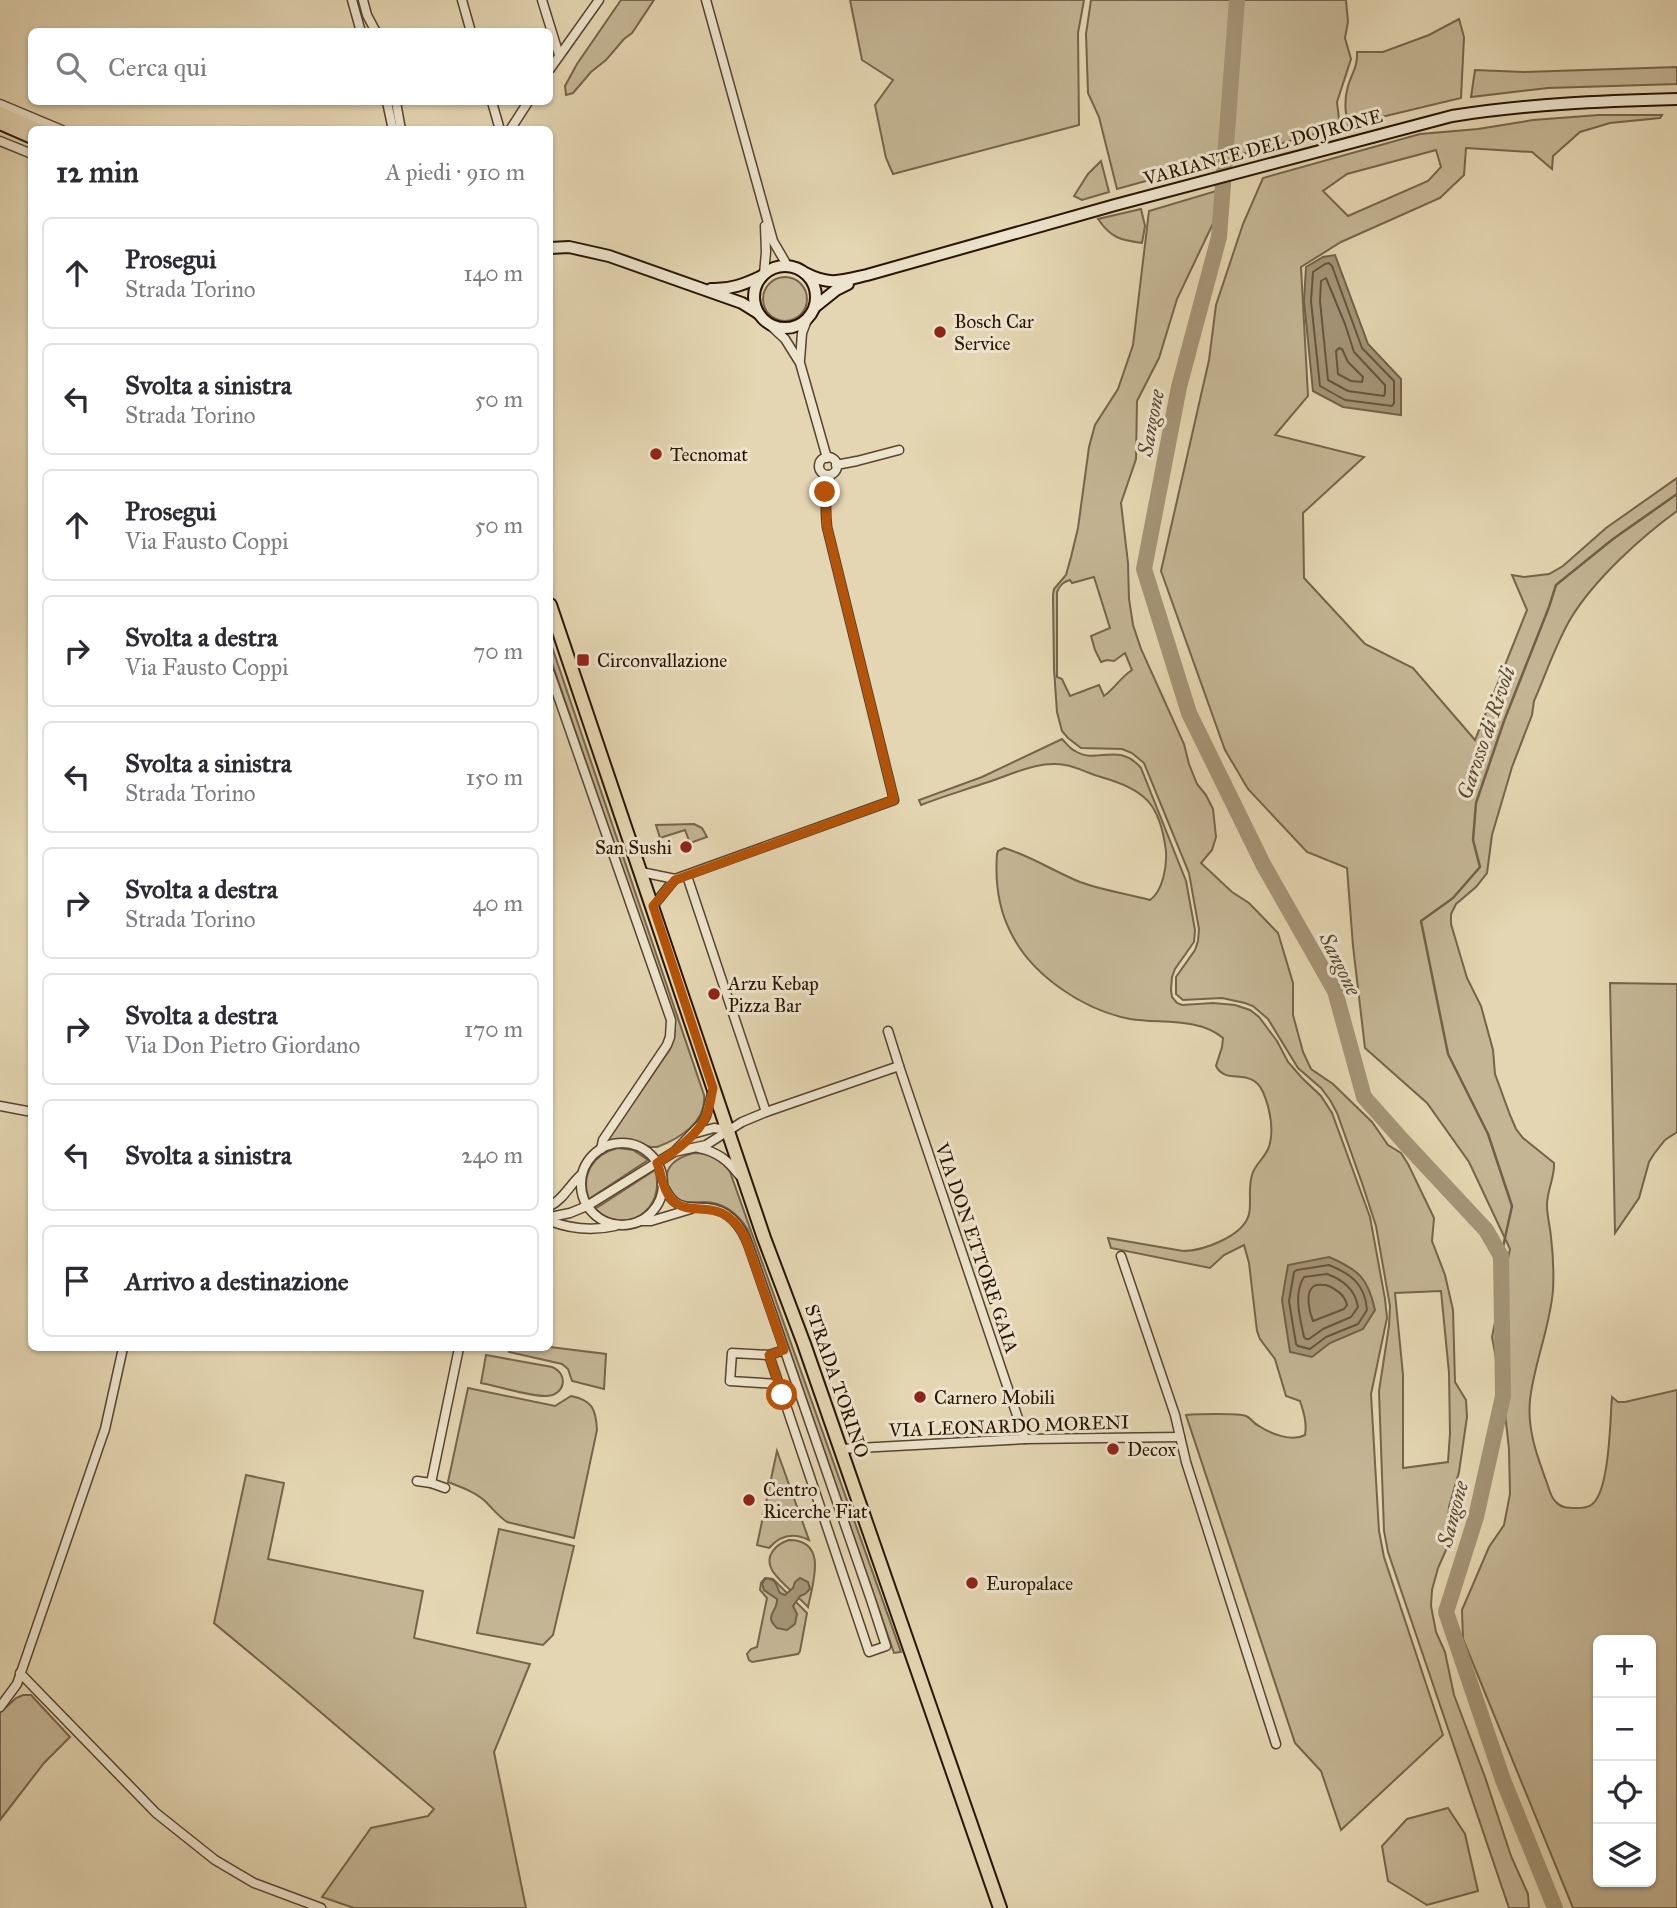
<!DOCTYPE html>
<html lang="it">
<meta charset="utf-8">
<style>
:root{--surface:#fff;--page:#f7f7f7;--text:#2b2b33;--muted:#7c7c81;--line:#e1e1e2}
body{margin:0;font-family:"IM FELL Great Primer",serif;background:var(--page);color:var(--text)}
.controls{position:absolute;right:21px;bottom:21px;display:grid;overflow:hidden;border-radius:10px;box-shadow:0 2px 5px #0004}
.controls button{width:63px;height:63px;display:grid;place-items:center;padding:0;border:0;border-bottom:2px solid var(--line);background:var(--surface);color:var(--text);font:35px sans-serif}
.stop{position:absolute;width:21px;height:21px;margin:-16px;border:5px solid #b45309;border-radius:50%;background:#fff}
.stop.end{background:#b45309;border-color:#fff;box-shadow:0 2px 7px #0008}
.list{margin:0;padding:0;list-style:none}
h2{display:flex;justify-content:space-between;align-items:center;height:91px;margin:0;padding:0 28px;font-size:30px}
h2 small{font-size:23px;font-weight:400;color:var(--muted)}
.list li{display:grid;grid-template-columns:46px 1fr auto;gap:21px;align-items:center;box-sizing:border-box;height:112px;margin:0 14px 14px;padding:0 14px;border:2px solid var(--line);border-radius:10px}
.list b{display:block;font-size:26px;white-space:nowrap}
.list p{margin:0;font-size:23px;white-space:nowrap;color:var(--muted)}
.list em{font-size:23px;font-style:normal;color:var(--muted)}
.icon{flex:none;width:38px;height:38px;fill:none;stroke:currentColor;stroke-width:2;stroke-linecap:round;stroke-linejoin:round}
.map{position:relative;flex:none;width:1677px;height:1908px;overflow:hidden}
.search{position:absolute;background:var(--surface);box-shadow:0 2px 5px #0004;left:28px;top:28px;width:525px;height:77px;display:flex;align-items:center;gap:18px;box-sizing:border-box;padding:0 24px;border-radius:10px;color:var(--muted);font-size:26px}
.panel{position:absolute;background:var(--surface);box-shadow:0 2px 5px #0004;left:28px;top:126px;width:525px;height:1225px;border-radius:10px}
.map>svg:first-child{display:block}
</style>
<div class="map">
<svg width="1677" height="1908" viewBox="0 0 1677 1908">
<rect width="100%" height="100%" fill="#e4d6b2"/>
<filter id="stains"><feTurbulence type="fractalNoise" baseFrequency=".00286" numOctaves="4"/><feColorMatrix values="0 0 0 0 .2 0 0 0 0 .09 0 0 0 0 .02 0 0 0 .5 -.17"/></filter>
<radialGradient id="worn" r=".72"><stop offset=".6" stop-color="#630" stop-opacity="0"/><stop offset="1" stop-color="#630" stop-opacity=".3"/></radialGradient>
<g fill="#c4b594" stroke="#76644a" stroke-width="2" fill-rule="evenodd">
<polygon points="621,0 654,0 632,33 624,39 606,60 591,72 573,93 566,95 565,86 577,64"/>
<polygon points="850,0 1084,0 1078,33 1079,125 893,174 886,158 875,105 893,80 862,60"/>
<polygon points="1091,0 1346,0 1348,22 1345,38 1351,59 1337,102 1340,127 1117,189 1099,117 1088,93 1086,34"/>
<path d="M1459,19l5,18 -3,61 -113,27c-3,-14 -4,-25 0,-39 4,-13 10,-20 9,-34h26l46,-17z"/>
<polygon points="1677,67 1677,84 1548,88 1471,97 1475,70 1524,72"/>
<path d="M1599,115h63l-2,3 -50,5 -30,9 -27,24 -1,13 -20,-17 -66,-4 -2,27 -24,23 -99,44 -40,25 7,129 -33,39 89,22 -61,56 1,65 61,66 48,24 62,72 52,-130 -15,-35 12,2 25,-3 14,-8 43,-38 71,-50v33c-36,26 -83,69 -106,107 -15,25 -25,56 -37,83l-2,14 -20,52 -20,68 -5,38 -11,14 -20,17 -5,10v10l16,54 14,28 12,44 2,24 15,41 6,14 7,9 31,25c1,14 -7,27 -7,42 0,11 3,21 4,32 2,17 3,35 2,53 -3,38 -19,73 -23,110 -3,29 7,56 17,83 2,6 4,15 9,19 5,6 12,6 20,6 4,0 11,0 15,-3 19,-12 19,-86 21,-108l6,5h7l52,-12v518h-104l-110,-269 -1,-29 27,-63 15,-22 6,-31 -1,-45 -6,-53 -11,-59 18,-88 -41,-87 -42,-59 -62,-55 -12,-102 -6,-78 -40,-16 -59,-63 -23,-39 -64,-179 48,-211 7,-55 27,-81 20,-46 157,-44 58,-5 55,-9zM1436,150l5,17 -13,14 -80,35 -25,-25 24,-17zM1651,1640v242h-53v-242z"/>
<polygon points="1101,161 1109,192 1082,200 1074,196 1088,174"/>
<path d="M1216,191l1,24 -40,84 -18,59 -22,43 -1,58 -15,44 7,60 1,36 4,26 8,24 43,95 5,20 8,20 9,11 7,14 3,28 -4,13 -11,13 31,29 17,11 29,30 15,50v32l10,37 8,17 22,15 39,38 16,23 13,8 7,11 26,54 -2,23 13,34 8,35 2,72 11,18 1,17 -8,55 -10,35 -3,43 -8,18 -6,22 -1,16 5,26 9,20 9,43 31,82 26,79 17,38 1,14h-20l-121,-356 -4,-21 -5,-140 10,-65 1,-20 -14,-80 -14,-43 -25,-70 -7,-13 -9,-12 -23,-20 -30,-49 -15,-13 -8,-3 -23,-5 -39,2 -7,-6v-17l19,-27 3,-9 1,-12 -10,-56 -45,-110 -12,-10 -10,-4 -41,-1 -13,-10 -6,-7 -5,-19 -3,-43 -1,-74 1,-6 12,-14 5,-18 7,-29 11,-81 6,-22 23,-36 15,-44 16,-134zM1094,577l16,51 -19,8 4,14 6,12 6,-2 7,1 11,-8 7,17c-11,7 -17,18 -28,26l-5,-11 -29,11 -8,-17 -5,-2v-85c3,-7 6,-10 13,-12l2,3zM1441,1291l8,82 1,60 -2,29 -45,6v-93l-8,-82z"/>
<path d="M1141,209l4,17 -3,17c-22,-3 -31,-5 -44,-24z"/>
<circle cx="785" cy="299" r="22"/>
<path d="M550,641l154,454c3,27 -25,44 -47,52h-6l-27,-8 -18,3 64,-93 5,-20 -1,-10 -124,-362z"/>
<path d="M1062,739c4,4 8,10 13,12 22,14 43,-10 66,17l45,113 9,49 -1,12 -19,27 -3,8 -1,13 1,7 5,6 5,2 31,-2 22,2 15,5 9,7 18,24 11,21 14,16 19,18 11,17 38,104 15,82 2,19 -16,76 8,137 5,26 59,178 -102,95 -20,-59 -26,-28 -109,-328c10,-1 53,-2 60,1 5,2 8,8 13,10 12,8 33,16 46,9 2,-12 -1,-22 -5,-34l-14,-5 -11,-37 -15,-20 -3,-8 -8,-68 -5,-18 -20,10 -14,13 -99,-20 -3,-10 75,13c20,0 61,-15 66,-37 3,-14 -2,-27 4,-42 4,-9 11,-14 15,-23 7,-16 2,-41 -5,-57 -12,-26 -37,-6 -47,-26l6,-19 1,-9c-25,-21 -63,-14 -93,-19 -46,-9 -98,-43 -119,-86 -12,-23 -16,-52 -14,-79l1,-3 6,-3c25,7 51,24 76,34 22,8 47,12 70,18 13,-9 17,-34 16,-49 -6,-48 -21,-61 -65,-74 -12,-3 -23,-10 -36,-12 -28,-5 -56,11 -83,19 -20,7 -41,13 -61,21l-2,-5 63,-23z"/>
<polygon points="694,824 702,828 707,837 690,843 685,830 660,838 656,825"/>
<polygon points="1610,983 1677,984 1677,1132 1665,1140 1654,1154 1649,1162 1639,1198 1615,1233"/>
<path d="M618,1148l15,2 15,10 -59,39c-9,-24 4,-45 29,-51z"/>
<path d="M694,1153c16,0 28,5 36,19l171,480 -7,1 -146,-423c-10,-16 -25,-28 -44,-28 -9,0 -18,2 -27,-3 -5,-3 -7,-7 -9,-13 -6,-19 9,-29 26,-33z"/>
<path d="M655,1170c12,40 -30,67 -60,39z"/>
<polygon points="550,1347 606,1354 604,1389 572,1381 568,1369 562,1364 509,1352 509,1348"/>
<path d="M486,1355l66,12c17,7 13,28 -5,29 -16,1 -49,-10 -66,-13z"/>
<path d="M468,1388l87,18 16,-10c21,4 25,13 26,34l-23,108 -67,-16c-9,-6 -14,-13 -22,-21 -10,-9 -24,-14 -37,-19z"/>
<path d="M777,1451l32,89c-16,-8 -29,-5 -40,8l-12,-3z"/>
<polygon points="246,1475 284,1483 268,1559 423,1591 414,1638 530,1664 494,1752 526,1908 354,1908 322,1897 371,1828 428,1816 434,1809 297,1692 214,1623"/>
<polygon points="499,1529 574,1546 553,1635 543,1645 477,1633"/>
<path d="M789,1540c39,0 24,43 19,67 -9,-10 -30,-26 -36,-37 -8,-14 4,-26 17,-30z"/>
<polygon points="765,1578 773,1579 807,1613 800,1651 798,1654 752,1662 749,1660 747,1654 751,1649 757,1647 767,1598 760,1590 761,1583"/>
<polygon points="23,1695 31,1695 70,1737 44,1763 0,1820 0,1713 16,1698"/>
<polygon points="1448,1808 1465,1834 1478,1891 1427,1905 1388,1881 1382,1846 1407,1819"/>
</g>
<g fill="#a49476" stroke="#726147" stroke-width="2">
<polygon points="1335,255 1368,344 1401,379 1401,415 1343,407 1313,391 1304,301 1306,267 1323,257"/>
<path d="M1329,1257c30,13 39,21 46,53l-12,19 -33,14 -18,14 -22,-5 -8,-52 6,-35z"/>
<path d="M800,1578l8,4 2,7 -5,5 -5,2 -7,10 4,8 -2,10 -8,6 -10,-2c-14,-13 1,-16 0,-29l-13,-9 -2,-6 3,-5c11,-2 11,7 15,14l5,2 8,-7 2,-6z"/>
</g>
<g fill="none" stroke-linecap="round" stroke-linejoin="round">
<g stroke="#66543c" stroke-width="2">
<polygon points="1325,264 1329,263 1332,266 1362,348 1394,381 1394,403 1392,406 1345,400 1320,386 1311,301 1313,272"/>
<polygon points="1326,278 1345,324 1354,352 1385,385 1385,393 1384,396 1348,391 1328,380 1320,301 1321,281"/>
<polygon points="1339,348 1342,349 1348,362 1363,377 1362,382 1351,381 1338,374 1336,351"/>
<path d="M1329,1265c22,9 36,19 38,45l-9,14 -32,13 -16,12 -12,-3 -2,-2 -7,-43 5,-29 3,-2z"/>
<path d="M1327,1274c16,6 28,15 31,33l-7,10 -28,12 -14,10h-3l-2,-2c-4,-19 -11,-43 0,-60z"/>
<path d="M1326,1285c9,3 19,10 21,20l-3,4 -31,12c-3,-7 -9,-29 1,-35 3,-2 8,-1 12,-1z"/>
</g>
<polyline stroke="#726147" stroke-width="2.5" points="1501,1256 1512,1206 1488,1134 1448,1054 1421,921 1453,898 1480,867 1473,840 1476,803 1504,721 1549,607 1556,585 1613,539 1677,494"/>
<polyline stroke="#a49476" stroke-width="16" points="1237,0 1219,237 1179,387 1144,569 1189,713 1263,864 1335,991 1364,1097 1404,1142 1486,1230 1501,1256 1503,1396 1476,1517 1446,1612 1503,1780 1555,1908"/>
<defs>
<g id="street">
<polyline points="352,0 361,32"/>
<polyline points="363,0 367,15 376,32"/>
<polyline points="462,0 471,32"/>
<polyline points="542,0 559,55"/>
<polyline points="706,0 773,241 787,265"/>
<polyline points="550,69 599,0"/>
<polyline points="387,102 393,130"/>
<polyline points="396,102 401,130"/>
<polyline points="492,102 500,130"/>
<polyline points="0,104 62,130"/>
<polyline points="510,130 528,102"/>
<polyline points="0,141 32,154"/>
<polyline points="764,274 766,252 765,226"/>
<polyline points="770,325 785,339 800,363 827,458"/>
<polyline points="800,360 802,333 807,320"/>
<circle cx="828" cy="466" r="9"/>
<polyline points="836,465 857,461 899,450"/>
<polyline points="550,673 671,1020 670,1037 667,1045 603,1140 601,1149"/>
<path d="M641,872l34,7 219,-79 -67,-273c-2,-19 -2,-34 3,-52"/>
<polyline points="687,876 766,1112"/>
<polyline points="653,906 675,879"/>
<polyline points="888,1031 899,1066"/>
<polyline points="0,1106 32,1112"/>
<polyline points="696,1133 714,1128 727,1130"/>
<circle cx="622" cy="1184" r="41"/>
<path d="M699,1148c18,4 29,12 40,27"/>
<polyline points="674,1152 706,1145 742,1122 766,1112 899,1066 1025,1439"/>
<path d="M662,1184c4,6 7,14 13,18 9,7 21,5 32,6 23,2 35,19 42,39l122,353 15,46 -17,6 -100,-297 15,-5"/>
<path d="M550,1206c14,-7 20,-22 32,-32"/>
<polyline points="550,1217 570,1213 587,1206 674,1152 702,1123 706,1116 713,1090"/>
<path d="M550,1221c21,8 43,10 65,5"/>
<polyline points="640,1221 651,1221 691,1209"/>
<polyline points="1121,1256 1175,1415 1186,1462 1276,1744"/>
<polyline points="769,1355 732,1353 730,1381 778,1384"/>
<polyline points="840,1449 1025,1439 1180,1437"/>
<polyline points="417,1481 431,1483"/>
<polyline points="445,1488 431,1483 459,1348"/>
<polyline points="20,1673 156,1813 215,1860 254,1883 321,1908"/>
<polyline points="0,1707 17,1684 105,1429 123,1348"/>
</g>
<g id="secondary">
<polyline points="550,248 569,247 609,256 742,303 758,313"/>
<circle cx="785" cy="297" r="31"/>
<path d="M805,273c25,13 36,8 62,2l248,-70 337,-89c75,-12 149,-15 225,-17"/>
<path d="M711,289c19,1 34,-5 51,-13"/>
<polyline points="816,306 836,290 848,284"/>
</g>
<g id="primary">
<polyline points="0,113 38,130"/>
<polyline points="0,123 32,137"/>
<polyline points="550,605 764,1238 804,1344 1000,1908"/>
</g>
</defs>
<use href="#street" stroke="#57442d" stroke-width="11"/>
<use href="#secondary" stroke="#281401" stroke-width="14"/>
<use href="#primary" stroke="#281401" stroke-width="16"/>
<use href="#street" stroke="#ede4cd" stroke-width="8"/>
<use href="#secondary" stroke="#ede4cd" stroke-width="10"/>
<use href="#primary" stroke="#e4d6b2" stroke-width="12"/>
</g>
<g fill="none" stroke-linecap="round" stroke-linejoin="round">
<path stroke="#b45309" stroke-width="9" d="M782,1395l-13,-40 15,-5 -39,-113c-25,-45 -53,-16 -74,-38 -9,-11 -9,-24 -14,-36 16,-10 42,-29 49,-47 4,-8 5,-19 7,-28l-60,-182 22,-26 219,-80 -67,-273 -2,-35"/>
</g>
<g fill="#8f2418" stroke="#ede4cd" stroke-width="2.5">
<circle cx="940" cy="332" r="7"/>
<circle cx="656" cy="454" r="7"/>
<rect x="576" y="653" width="14" height="14" rx="3.5"/>
<circle cx="686" cy="847" r="7"/>
<circle cx="714" cy="994" r="7"/>
<circle cx="920" cy="1397" r="7"/>
<circle cx="1113" cy="1449" r="7"/>
<circle cx="749" cy="1500" r="7"/>
<circle cx="972" cy="1583" r="7"/>
</g>
<g text-anchor="middle" dominant-baseline="central" stroke-width="6" stroke-linejoin="round" paint-order="stroke">
<g font-size="19" fill="#281401" stroke="#ede4cd">
<text transform="translate(1263 147) rotate(-15)">VARIANTE DEL DOJRONE</text>
<text transform="translate(977 1248) rotate(71)">VIA DON ETTORE GAIA</text>
<text transform="translate(837 1381) rotate(71)">STRADA TORINO</text>
<text transform="translate(1009 1426) rotate(-2)">VIA LEONARDO MORENI</text>
</g>
<g font-size="19" fill="#281401" stroke="#ede4cd" text-anchor="start">
<text x="954" y="321">Bosch Car<tspan x="954" dy="22">Service</tspan></text>
<text x="670" y="454">Tecnomat</text>
<text x="597" y="660">Circonvallazione</text>
<text x="672" y="847" text-anchor="end">San Sushi</text>
<text x="728" y="983">Arzu Kebap<tspan x="728" dy="22">Pizza Bar</tspan></text>
<text x="934" y="1397">Carnero Mobili</text>
<text x="1127" y="1449">Decox</text>
<text x="763" y="1489">Centro<tspan x="763" dy="22">Ricerche Fiat</tspan></text>
<text x="986" y="1583">Europalace</text>
</g>
<g font-size="21" font-style="italic" fill="#5a4730" stroke="#ede4cd">
<text transform="translate(1151 423) rotate(-79)">Sangone</text>
<text transform="translate(1486 733) rotate(-71)">Garosso di Rivoli</text>
<text transform="translate(1340 964) rotate(64)">Sangone</text>
<text transform="translate(1453 1514) rotate(-75)">Sangone</text>
</g>
</g>
<rect width="100%" height="100%" filter="url(#stains)"/>
<rect width="100%" height="100%" fill="url(#worn)"/>
</svg>
<div class="controls">
<button>+</button>
<button>−</button>
<button><svg class="icon" aria-label="locate" viewBox="0 0 24 24"><circle cx="12" cy="12" r="6"/><path d="M12 2v4M12 18v4M2 12h4M18 12h4"/></svg></button>
<button><svg class="icon" aria-label="layers" viewBox="0 0 24 24"><path d="M12 4l9 5-9 5-9-5zM3 14l9 5 9-5"/></svg></button>
</div>
<div class="stop" style="left:782px;top:1395px"></div>
<div class="stop end" style="left:825px;top:492px"></div>
<div class="search"><svg class="icon" aria-label="search" viewBox="0 0 24 24"><circle cx="10" cy="10" r="6"/><path d="M15 15l6 6"/></svg>Cerca qui</div>
<section class="panel">
<h2>12 min<small>A piedi · 910 m</small></h2>
<ul class="list">
<li><svg class="icon" aria-label="ahead" viewBox="0 0 24 24"><path d="M12 20V5M6 11l6-6 6 6"/></svg><div><b>Prosegui</b><p>Strada Torino</p></div><em>140 m</em></li>
<li><svg class="icon" aria-label="left" viewBox="0 0 24 24"><path d="M17 20v-9H6M10 6l-5 5 5 5"/></svg><div><b>Svolta a sinistra</b><p>Strada Torino</p></div><em>50 m</em></li>
<li><svg class="icon" aria-label="ahead" viewBox="0 0 24 24"><path d="M12 20V5M6 11l6-6 6 6"/></svg><div><b>Prosegui</b><p>Via Fausto Coppi</p></div><em>50 m</em></li>
<li><svg class="icon" aria-label="right" viewBox="0 0 24 24"><path d="M7 20v-9h11M14 6l5 5-5 5"/></svg><div><b>Svolta a destra</b><p>Via Fausto Coppi</p></div><em>70 m</em></li>
<li><svg class="icon" aria-label="left" viewBox="0 0 24 24"><path d="M17 20v-9H6M10 6l-5 5 5 5"/></svg><div><b>Svolta a sinistra</b><p>Strada Torino</p></div><em>150 m</em></li>
<li><svg class="icon" aria-label="right" viewBox="0 0 24 24"><path d="M7 20v-9h11M14 6l5 5-5 5"/></svg><div><b>Svolta a destra</b><p>Strada Torino</p></div><em>40 m</em></li>
<li><svg class="icon" aria-label="right" viewBox="0 0 24 24"><path d="M7 20v-9h11M14 6l5 5-5 5"/></svg><div><b>Svolta a destra</b><p>Via Don Pietro Giordano</p></div><em>170 m</em></li>
<li><svg class="icon" aria-label="left" viewBox="0 0 24 24"><path d="M17 20v-9H6M10 6l-5 5 5 5"/></svg><div><b>Svolta a sinistra</b></div><em>240 m</em></li>
<li><svg class="icon" aria-label="arrive" viewBox="0 0 24 24"><path d="M6 21V4h12l-3 4 3 4H6"/></svg><div><b>Arrivo a destinazione</b></div></li>
</ul>
</section>
</div>
